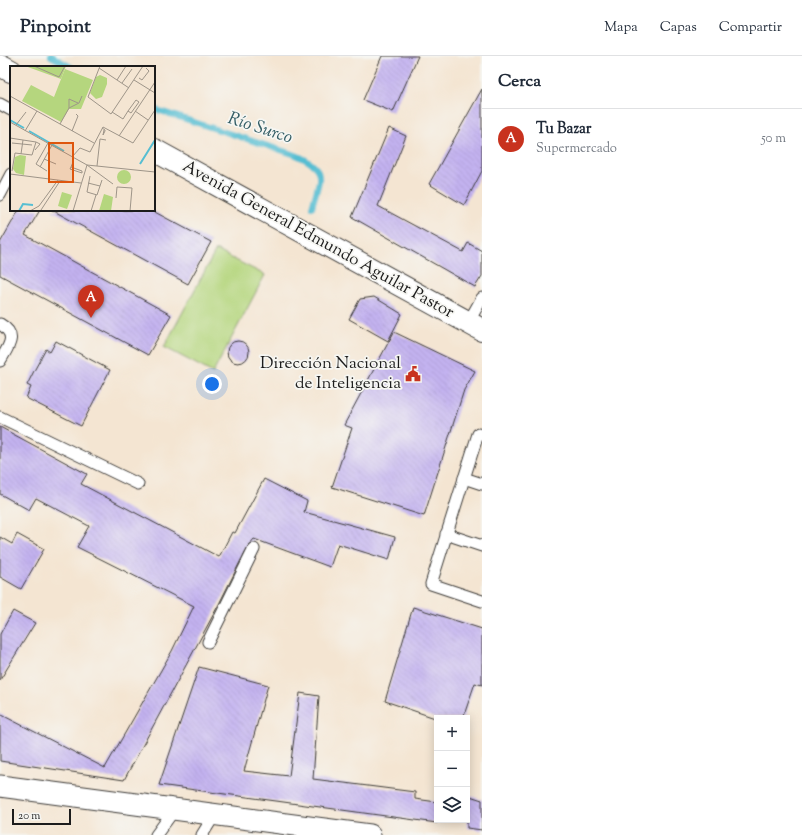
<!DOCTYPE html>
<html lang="es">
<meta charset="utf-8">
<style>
:root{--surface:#fff;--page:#f6f6f7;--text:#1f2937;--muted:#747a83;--line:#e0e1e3;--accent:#c8321e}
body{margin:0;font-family:"Sorts Mill Goudy",serif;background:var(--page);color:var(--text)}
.controls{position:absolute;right:12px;bottom:12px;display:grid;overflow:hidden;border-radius:0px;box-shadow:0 2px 10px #0003}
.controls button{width:36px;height:36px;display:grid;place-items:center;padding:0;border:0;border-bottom:1px solid var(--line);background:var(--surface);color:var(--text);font:20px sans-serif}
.scale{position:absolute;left:12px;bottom:10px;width:59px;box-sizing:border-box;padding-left:4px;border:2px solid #1c1c1c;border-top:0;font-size:11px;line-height:14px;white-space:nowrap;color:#1c1c1c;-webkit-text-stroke:3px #f6f6f2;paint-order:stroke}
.you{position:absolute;left:212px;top:328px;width:14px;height:14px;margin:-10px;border:3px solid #fff;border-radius:50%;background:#1a73e8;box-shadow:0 0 0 6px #1a73e833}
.badge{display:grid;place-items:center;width:26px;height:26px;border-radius:50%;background:var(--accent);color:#fff;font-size:13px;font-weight:700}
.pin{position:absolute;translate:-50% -33px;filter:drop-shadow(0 1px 2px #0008)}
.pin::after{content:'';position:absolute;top:21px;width:14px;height:12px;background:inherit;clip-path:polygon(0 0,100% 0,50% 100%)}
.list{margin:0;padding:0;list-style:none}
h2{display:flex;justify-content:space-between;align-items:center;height:52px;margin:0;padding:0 16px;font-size:17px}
h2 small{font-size:13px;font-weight:400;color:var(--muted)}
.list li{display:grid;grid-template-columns:26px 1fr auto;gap:12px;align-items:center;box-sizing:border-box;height:60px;padding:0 16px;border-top:1px solid var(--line)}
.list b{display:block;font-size:15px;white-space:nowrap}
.list p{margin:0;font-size:13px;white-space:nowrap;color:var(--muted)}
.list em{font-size:13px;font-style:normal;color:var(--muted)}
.icon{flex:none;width:22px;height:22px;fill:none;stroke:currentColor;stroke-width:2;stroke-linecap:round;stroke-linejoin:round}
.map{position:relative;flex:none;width:482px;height:779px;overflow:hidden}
header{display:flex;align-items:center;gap:24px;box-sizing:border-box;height:56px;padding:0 20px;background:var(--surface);border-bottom:1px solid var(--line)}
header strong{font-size:19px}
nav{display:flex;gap:22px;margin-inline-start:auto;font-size:14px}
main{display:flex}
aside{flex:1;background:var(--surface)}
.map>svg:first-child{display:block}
</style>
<header>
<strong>Pinpoint</strong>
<nav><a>Mapa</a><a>Capas</a><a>Compartir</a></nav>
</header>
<main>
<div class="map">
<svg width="482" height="779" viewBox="0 0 482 779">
<defs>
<pattern id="building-back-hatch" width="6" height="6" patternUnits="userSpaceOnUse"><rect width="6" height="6" fill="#c3b2f0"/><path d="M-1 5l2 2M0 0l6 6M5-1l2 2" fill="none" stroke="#a798cd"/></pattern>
</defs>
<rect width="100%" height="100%" fill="#f6f6f2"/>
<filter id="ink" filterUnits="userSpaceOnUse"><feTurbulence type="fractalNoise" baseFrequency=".025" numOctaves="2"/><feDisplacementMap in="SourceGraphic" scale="8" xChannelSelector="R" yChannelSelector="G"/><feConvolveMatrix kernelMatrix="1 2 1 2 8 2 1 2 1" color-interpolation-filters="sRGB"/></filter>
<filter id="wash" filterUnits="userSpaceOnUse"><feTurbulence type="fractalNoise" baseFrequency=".012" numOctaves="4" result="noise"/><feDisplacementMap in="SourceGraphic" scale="16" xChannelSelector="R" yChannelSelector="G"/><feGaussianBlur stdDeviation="0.9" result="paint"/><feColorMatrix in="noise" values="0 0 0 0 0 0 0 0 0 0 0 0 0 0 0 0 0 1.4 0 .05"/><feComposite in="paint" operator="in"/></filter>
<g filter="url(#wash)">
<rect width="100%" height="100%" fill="#f4e5d2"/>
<polygon fill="#b5d67e" stroke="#68794d" points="216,194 265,219 213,317 164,291"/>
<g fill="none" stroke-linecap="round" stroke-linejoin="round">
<g stroke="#56bed2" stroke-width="6">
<polyline points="51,0 71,11"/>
<path d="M154,53l142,46c32,14 24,22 16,52"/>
</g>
</g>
<g id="blocks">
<g fill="url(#building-back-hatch)">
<polygon points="382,0 418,0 393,56 363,44"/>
<polygon points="482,33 482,115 464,149 429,128"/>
<polygon points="389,72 406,80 378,150 463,196 468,187 482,195 482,220 475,231 352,161"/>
<polygon points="19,154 40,154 25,179 171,259 148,299 0,219 0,187"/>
<polygon points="52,154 151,154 211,186 188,228"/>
<polygon points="374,241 402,258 388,285 349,263 360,243"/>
<polygon points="394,276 475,315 464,334 424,460 332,431 352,372 344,369"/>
<circle cx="238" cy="296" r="11"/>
<polygon points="56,285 110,314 81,370 26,342 31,331 27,329 35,313 46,293 50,296"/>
<polygon points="0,371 87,418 81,428 219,501 232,476 235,477 264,423 307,445 304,456 395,481 389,504 338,488 330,511 254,483 248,490 218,550 124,724 0,705 0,658 105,712 172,595 194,550 77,491 89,470 36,442 29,454 0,438"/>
<polygon points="17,478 44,493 21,533 0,521 0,481 12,488"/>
<polygon points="413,551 482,573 482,629 475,627 463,662 435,662 385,645"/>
<polygon points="13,555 35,567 0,624 0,578"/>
<polygon points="199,611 268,629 244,715 289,720 300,637 319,640 313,723 415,736 415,743 437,746 437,767 159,729"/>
<polygon points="467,739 482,744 482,774 467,772"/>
</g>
</g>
</g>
<g filter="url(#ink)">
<use href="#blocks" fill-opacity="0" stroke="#3c3a37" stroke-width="1"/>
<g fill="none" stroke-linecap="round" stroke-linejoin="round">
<defs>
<g id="lane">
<polyline points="0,48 11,54"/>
<polyline points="0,139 11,118"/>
<polyline points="468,267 482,242"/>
<path d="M0,268c19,11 8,23 0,37"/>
<polyline points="0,361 138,428"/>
<polyline points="478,378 431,528 482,545"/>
<polyline points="464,422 482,428"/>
<polyline points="446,478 482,490"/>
<polyline points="208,586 254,493"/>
<polyline points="156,779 175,753"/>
<polyline points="202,779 215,758"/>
</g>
<polyline id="street" points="0,730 370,779"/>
<g id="secondary">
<polyline points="0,9 11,15"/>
<polyline points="154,94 482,274"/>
</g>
</defs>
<use href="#lane" stroke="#3c3a37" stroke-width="13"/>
<use href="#street" stroke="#3c3a37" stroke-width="23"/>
<use href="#secondary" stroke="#3c3a37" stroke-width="24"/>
<use href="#lane" stroke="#fff" stroke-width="11"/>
<use href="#street" stroke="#fff" stroke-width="21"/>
<use href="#secondary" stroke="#fff" stroke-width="22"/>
</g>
</g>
<defs>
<symbol id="civic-bare" viewBox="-9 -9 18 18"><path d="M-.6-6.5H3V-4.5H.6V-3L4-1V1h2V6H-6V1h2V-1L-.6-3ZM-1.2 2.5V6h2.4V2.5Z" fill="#c8321e" stroke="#f6f6f2" stroke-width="2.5" paint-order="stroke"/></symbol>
</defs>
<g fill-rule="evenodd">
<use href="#civic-bare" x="402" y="307" width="22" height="22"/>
</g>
<g text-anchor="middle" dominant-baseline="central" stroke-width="3.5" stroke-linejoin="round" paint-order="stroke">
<g font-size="17" fill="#1c1c1c" stroke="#f6f6f2">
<text transform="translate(318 184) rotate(29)">Avenida General Edmundo Aguilar Pastor</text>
</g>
<g font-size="17" fill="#1c1c1c" stroke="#f6f6f2" text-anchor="end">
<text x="401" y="308">Dirección Nacional<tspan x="401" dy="20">de Inteligencia</tspan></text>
</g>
<g font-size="18" font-style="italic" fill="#335d65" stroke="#f6f6f2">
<text transform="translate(260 73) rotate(18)">Río Surco</text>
</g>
</g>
<g transform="translate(10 10)">
<rect width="145" height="145" fill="#f4e5d2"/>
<path d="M15,0h41l-5,13zM107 111a7 7 0 1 1 14 0a7 7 0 1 1-14 0ZM94,128l9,3 -2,14h-12z" fill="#b5d67e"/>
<path d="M55,3l28,11 -12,29h-12l-8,13 -39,-21 9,-16 23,12zM90,9l7,3v6l-5,13 -6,2 -6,-6 6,-16zM10,89l6,1 -2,19 -8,-2 -3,-4 2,-12zM52,126l10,3 -5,14 -9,-3z" fill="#b5d67e"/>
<path fill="none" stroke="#56bed2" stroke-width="2" d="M0,54l14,8M19,65l35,20M130,98l15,-24M9,145l4,-7 10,1"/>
<path fill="none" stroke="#9e9589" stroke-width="1" d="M24,0l25,11 6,-11M90,0l-12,31 23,17 32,-48M89,2l30,20M129,12l3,2 7,-9 -3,-3M107,14l9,-14M124,14l21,13M112,17l10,-14M0,30l84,47M59,42v-9l9,4M125,45l13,9M102,46l11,7 5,-8 8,-11 3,2 -8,11 -3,-2M0,56l77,43 68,7M50,58l9,-16 10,-5 3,-7M6,59l10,-13M92,62l3,2v1l-2,4 1,-5M15,65l12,-20M62,65l6,-15 -2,-2M109,70l36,-54M0,72l26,4 4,2 -5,6M2,77l20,2M11,88l2,-14M62,91l8,-9 10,4 13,-25 30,16 22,-33M34,93l12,5M77,99l26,19M87,100l3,-27 6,1M30,101l12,-22M61,101l11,4v2l-12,-4 1,-2 2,-5M2,105l3,-18 17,2 4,-13M37,105l-11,-7 12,-21M0,108l71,9M80,110l-3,16 10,3 5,-15M78,117l12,3M106,132l1,-11 15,1 -2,23M31,144l19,-29M20,145l9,-5 19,-26M63,145l14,-46M81,145l5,-16"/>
<path fill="#de560d" fill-opacity="0.15" stroke="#de560d" stroke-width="2" d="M39,77h24v39h-24z"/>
<rect width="145" height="145" fill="none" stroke="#1c1c1c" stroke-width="2"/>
</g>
</svg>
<div class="controls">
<button>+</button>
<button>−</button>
<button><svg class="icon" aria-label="layers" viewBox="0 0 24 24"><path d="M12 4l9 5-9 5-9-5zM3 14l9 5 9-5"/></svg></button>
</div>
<div class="scale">20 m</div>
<div class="you"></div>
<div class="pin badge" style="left:91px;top:262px">A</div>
</div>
<aside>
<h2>Cerca<small></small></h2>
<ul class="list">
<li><span class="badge">A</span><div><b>Tu Bazar</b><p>Supermercado</p></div><em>50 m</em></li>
</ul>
</aside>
</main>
